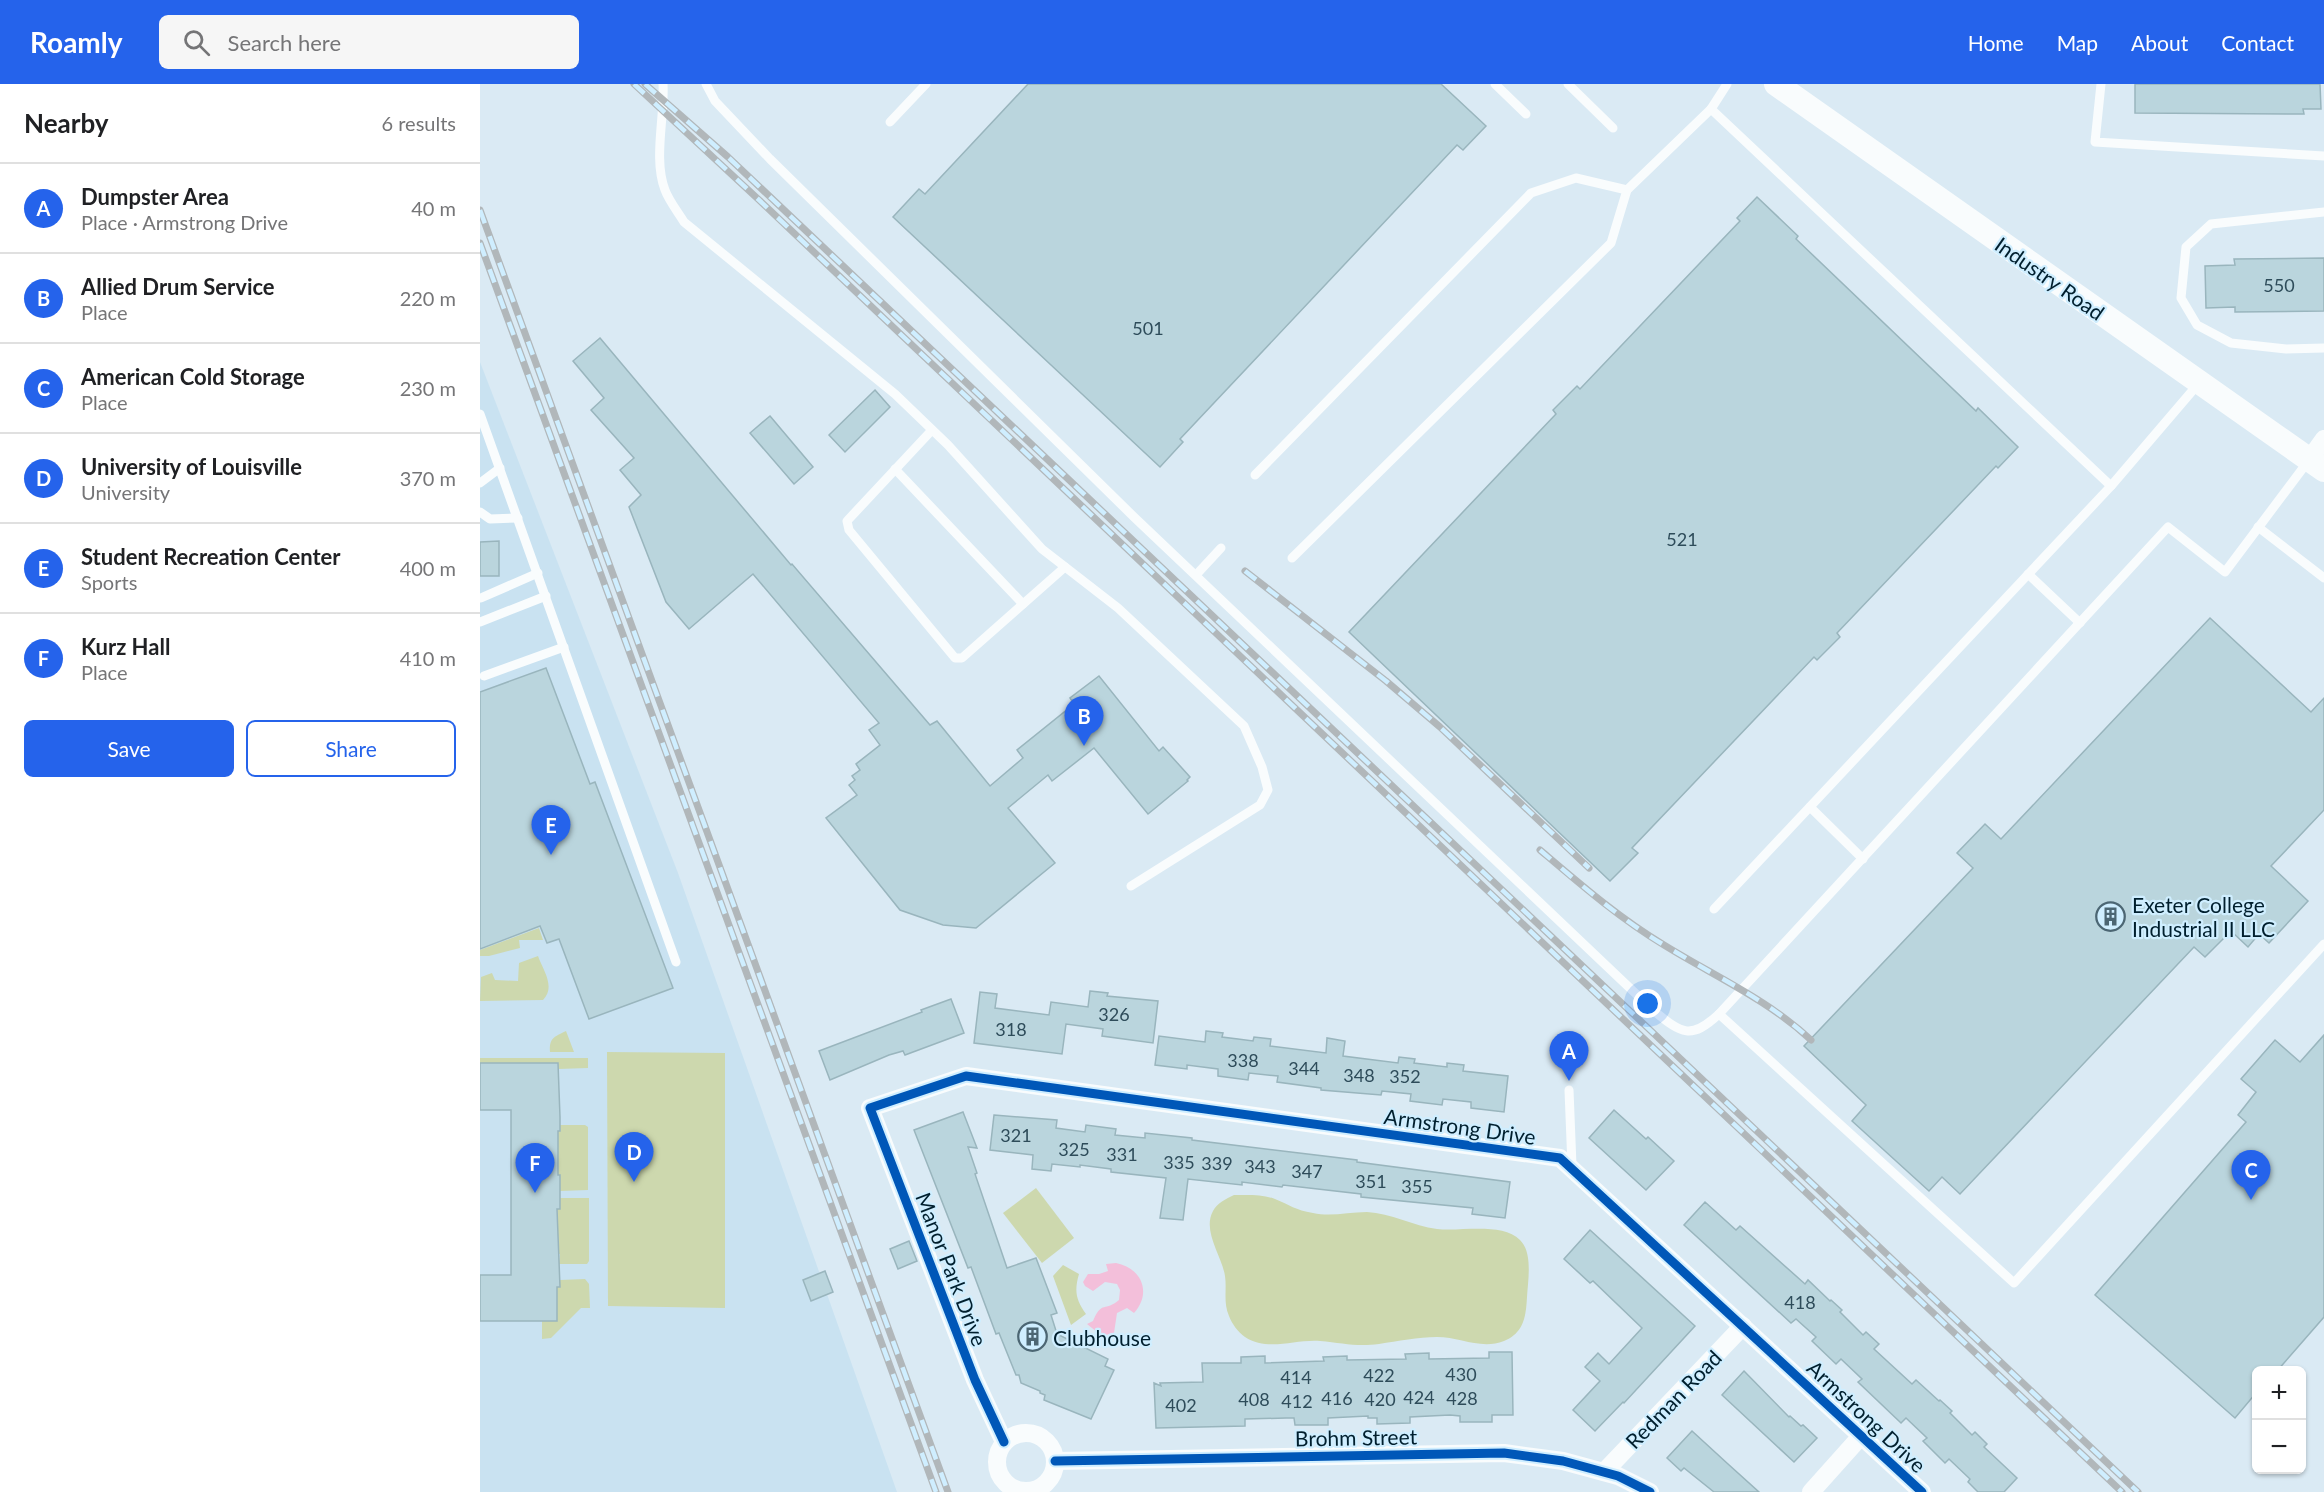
<!DOCTYPE html>
<meta charset="utf-8">
<style>
:root{--surface:#fff;--page:#f6f6f6;--text:#202124;--muted:#757577;--line:#e0e0e0;--accent:#2563eb}
body{margin:0;font-family:Lato,sans-serif;background:var(--page);color:var(--text)}
.controls{position:absolute;right:18px;bottom:18px;display:grid;overflow:hidden;border-radius:9px;box-shadow:0 2px 4px #0004}
.controls button{width:54px;height:54px;display:grid;place-items:center;padding:0;border:0;border-bottom:2px solid var(--line);background:var(--surface);color:var(--text);font:30px sans-serif}
.you{position:absolute;left:1168px;top:920px;width:21px;height:21px;margin:-15px;border:4px solid #fff;border-radius:50%;background:#1a73e8;box-shadow:0 0 0 9px #1a73e833}
.badge{display:grid;place-items:center;width:39px;height:39px;border-radius:50%;background:var(--accent);color:#fff;font-size:20px;font-weight:700}
.pin{position:absolute;translate:-50% -50px;filter:drop-shadow(0 2px 3px #0008)}
.pin::after{content:'';position:absolute;top:32px;width:21px;height:18px;background:inherit;clip-path:polygon(0 0,100% 0,50% 100%)}
.list{margin:0;padding:0;list-style:none}
h2{display:flex;justify-content:space-between;align-items:center;height:78px;margin:0;padding:0 24px;font-size:26px}
h2 small{font-size:20px;font-weight:400;color:var(--muted)}
.list li{display:grid;grid-template-columns:39px 1fr auto;gap:18px;align-items:center;box-sizing:border-box;height:90px;padding:0 24px;border-top:2px solid var(--line)}
.list b{display:block;font-size:22px;white-space:nowrap}
.list p{margin:0;font-size:20px;white-space:nowrap;color:var(--muted)}
.list em{font-size:20px;font-style:normal;color:var(--muted)}
.actions{display:flex;gap:12px;padding:18px 24px}
.actions a{flex:1;padding:14px 0;border:2px solid var(--accent);border-radius:9px;text-align:center;font-size:21px;color:var(--accent)}
.actions .main{background:var(--accent);color:#fff}
.icon{flex:none;width:33px;height:33px;fill:none;stroke:currentColor;stroke-width:2;stroke-linecap:round;stroke-linejoin:round}
.map{position:relative;flex:none;width:1844px;height:1408px;overflow:hidden}
header{display:flex;align-items:center;gap:36px;box-sizing:border-box;height:84px;padding:0 30px;background:var(--accent);color:#fff}
header strong{font-size:28px}
nav{display:flex;gap:33px;margin-inline-start:auto;font-size:21px}
.search{width:420px;height:54px;background:var(--page);display:flex;align-items:center;gap:15px;box-sizing:border-box;padding:0 21px;border-radius:9px;color:var(--muted);font-size:22px}
main{display:flex}
aside{flex:1;background:var(--surface)}
.map>svg:first-child{display:block}
</style>
<header>
<strong>Roamly</strong>
<div class="search"><svg class="icon" aria-label="search" viewBox="0 0 24 24"><circle cx="10" cy="10" r="6"/><path d="M15 15l6 6"/></svg>Search here</div>
<nav><a>Home</a><a>Map</a><a>About</a><a>Contact</a></nav>
</header>
<main>
<aside>
<h2>Nearby<small>6 results</small></h2>
<ul class="list">
<li><span class="badge">A</span><div><b>Dumpster Area</b><p>Place · Armstrong Drive</p></div><em>40 m</em></li>
<li><span class="badge">B</span><div><b>Allied Drum Service</b><p>Place</p></div><em>220 m</em></li>
<li><span class="badge">C</span><div><b>American Cold Storage</b><p>Place</p></div><em>230 m</em></li>
<li><span class="badge">D</span><div><b>University of Louisville</b><p>University</p></div><em>370 m</em></li>
<li><span class="badge">E</span><div><b>Student Recreation Center</b><p>Sports</p></div><em>400 m</em></li>
<li><span class="badge">F</span><div><b>Kurz Hall</b><p>Place</p></div><em>410 m</em></li>
</ul>
<div class="actions"><a class="main">Save</a><a>Share</a></div>
</aside>
<div class="map">
<svg width="1844" height="1408" viewBox="0 0 1844 1408">
<rect width="100%" height="100%" fill="#daeaf4"/>
<polygon fill="#c9e2f1" points="0,278 198,789 417,1408 0,1408"/>
<g fill="#cdd8ae">
<polygon points="59,844 63,856 39,856 40,864 9,872 0,872 0,866"/>
<path d="M58,872c5,14 18,31 5,44l-63,1 1,-24 11,-4 3,7 23,1 1,-18z"/>
<path d="M86,947l8,21h-24c-1,-14 4,-15 16,-21z"/>
<polygon points="127,968 245,969 245,1224 128,1222"/>
<polygon points="0,974 108,974 108,984 78,985 0,979"/>
<polygon points="80,1041 105,1041 108,1043 108,1106 80,1107 80,1092 78,1091 78,1047"/>
<polygon points="556,1104 594,1154 562,1179 523,1129"/>
<path d="M754,1111c14,0 28,-1 41,4 15,6 20,11 38,14 18,4 35,-1 54,-1 24,1 46,14 70,17 23,3 65,-7 83,11 13,13 8,40 7,57 -1,19 -3,36 -23,44 -23,9 -44,-4 -67,-4 -19,0 -39,4 -58,7 -22,3 -37,-1 -59,-3 -25,-2 -52,11 -75,-4 -7,-5 -13,-13 -16,-21 -6,-13 -2,-27 -4,-40 -3,-20 -23,-45 -12,-65 4,-8 13,-12 21,-16z"/>
<polygon points="80,1114 109,1114 109,1177 107,1180 79,1180 80,1170 77,1170 77,1125 80,1125"/>
<path d="M583,1181l16,9c-5,17 -3,26 7,40l-15,11 -18,-49z"/>
<polygon points="105,1195 109,1200 110,1224 101,1224 71,1254 62,1255 62,1237 77,1237 77,1203 80,1196"/>
</g>
<path fill="#f3bfda" d="M636,1179c26,5 36,30 18,50l-7,-5 -10,5 -3,20 -12,3 -15,-12 6,-3c9,-21 12,-9 26,-21l1,-10 -3,-6 -12,-2 -12,9 -8,-5 -2,-4 5,-8h11l9,-3 -2,-7z"/>
<g fill="#bad5dd" stroke="#99b5bd" stroke-width="1.5">
<polygon points="548,0 961,0 1006,42 983,66 977,61 700,355 703,358 680,383 413,133 439,105 445,110"/>
<polygon points="1655,0 1840,0 1841,25 1823,25 1824,30 1655,29"/>
<polygon points="1277,113 1318,152 1316,155 1496,327 1498,324 1538,363 1518,384 1516,382 1357,549 1360,553 1337,576 1334,573 1152,764 1158,769 1130,797 869,548 1076,330 1073,326 1097,302 1100,305 1260,137 1257,134"/>
<polygon points="1844,174 1844,227 1755,228 1755,223 1726,224 1725,182 1755,181 1754,175"/>
<polygon points="120,254 311,481 312,480 450,641 457,637 510,702 543,674 537,666 594,620 590,614 619,592 679,667 683,663 710,693 707,696 708,697 668,730 614,664 572,697 568,691 528,724 575,779 496,844 463,841 420,826 346,734 377,711 369,701 375,696 372,692 380,686 376,680 400,661 389,646 399,639 273,490 209,545 186,518 149,423 161,411 140,386 154,374 111,326 124,314 93,277"/>
<polygon points="395,306 410,323 365,368 349,351"/>
<polygon points="290,332 333,383 314,400 270,349"/>
<polygon points="19,457 19,492 0,492 0,458"/>
<polygon points="1730,534 1831,628 1844,614 1844,726 1791,782 1828,817 1789,859 1779,850 1768,863 1751,847 1725,873 1714,863 1480,1110 1462,1093 1449,1107 1372,1037 1386,1021 1324,962 1493,784 1477,769 1505,740 1521,755"/>
<polygon points="66,584 110,700 115,698 193,904 109,935 79,855 67,859 60,842 0,865 0,608"/>
<polygon points="610,907 628,909 627,912 678,917 673,959 622,952 623,945 586,940 582,970 494,959 500,908 517,910 515,924 569,931 571,918 608,923"/>
<polygon points="471,915 484,949 425,971 423,967 409,971 350,996 339,967 442,928 441,926"/>
<polygon points="726,947 743,949 742,953 758,955 773,957 774,953 791,955 790,962 846,969 847,954 865,957 863,972 918,979 919,973 935,975 934,979 967,983 967,979 984,981 983,987 1028,992 1024,1028 991,1024 991,1018 963,1015 962,1021 930,1017 931,1010 902,1007 901,1011 841,1006 841,1004 797,998 798,992 769,989 768,996 738,992 738,985 707,981 707,985 675,981 679,952 725,958"/>
<polygon points="1844,951 1844,1233 1797,1287 1776,1287 1776,1309 1755,1334 1615,1211 1766,1038 1758,1031 1776,1008 1761,995 1795,956 1820,978"/>
<polygon points="0,979 78,979 80,1033 80,1047 78,1047 78,1091 80,1091 80,1125 77,1125 80,1203 77,1203 77,1237 0,1237 0,1191 31,1191 31,1026 0,1026"/>
<polygon points="1134,1026 1166,1055 1168,1053 1194,1077 1166,1106 1109,1054"/>
<polygon points="483,1028 497,1064 488,1063 497,1089 495,1090 527,1184 556,1174 577,1229 571,1231 577,1250 628,1275 625,1282 634,1286 611,1335 564,1316 565,1311 560,1309 560,1307 541,1299 539,1291 536,1291 519,1249 516,1250 491,1183 488,1184 434,1046"/>
<polygon points="514,1031 577,1036 576,1044 605,1048 606,1041 636,1045 635,1051 665,1054 665,1049 712,1054 712,1056 877,1076 877,1078 1030,1098 1025,1134 992,1130 993,1124 881,1113 881,1110 803,1101 802,1103 762,1098 762,1101 708,1095 703,1136 680,1134 686,1094 631,1088 631,1085 600,1081 600,1083 572,1080 571,1087 552,1085 553,1071 510,1066"/>
<polygon points="1225,1118 1256,1146 1260,1142 1325,1200 1328,1196 1350,1217 1351,1216 1362,1226 1360,1228 1383,1251 1386,1248 1399,1260 1394,1265 1432,1300 1436,1296 1459,1317 1460,1316 1472,1327 1470,1329 1492,1351 1495,1348 1507,1360 1504,1363 1537,1394 1524,1408 1498,1408 1488,1398 1490,1395 1469,1375 1465,1379 1443,1357 1447,1354 1426,1334 1421,1339 1378,1298 1382,1295 1361,1275 1356,1280 1332,1257 1336,1253 1316,1235 1311,1239 1204,1141"/>
<polygon points="1110,1146 1215,1242 1144,1319 1143,1318 1115,1347 1093,1326 1120,1297 1105,1283 1118,1269 1129,1280 1162,1244 1113,1197 1110,1199 1084,1175"/>
<polygon points="429,1157 437,1177 418,1185 410,1165"/>
<polygon points="345,1187 353,1208 331,1217 323,1196"/>
<polygon points="1009,1268 1032,1268 1033,1331 1012,1331 1012,1338 980,1338 980,1332 970,1331 930,1333 930,1339 897,1340 897,1334 888,1334 888,1332 848,1334 848,1341 815,1341 814,1334 806,1334 765,1335 765,1342 676,1344 674,1299 681,1302 680,1299 723,1298 722,1279 761,1279 761,1273 785,1272 785,1279 844,1277 843,1273 867,1272 867,1276 926,1275 925,1270 949,1269 949,1275 1009,1274"/>
<polygon points="1264,1287 1309,1333 1310,1332 1321,1342 1323,1341 1337,1354 1314,1378 1242,1311"/>
<polygon points="1212,1347 1248,1380 1279,1408 1234,1408 1204,1384 1201,1387 1187,1374"/>
</g>
<g fill="none" stroke-linecap="round" stroke-linejoin="round">
<g stroke="#f9fcfd" stroke-width="9">
<path d="M183,0c2,33 -10,75 2,106 4,11 13,22 19,32l211,172 53,51 94,104 76,59 126,118 18,41 6,23 -8,15 -129,81"/>
<path d="M226,0l9,17 55,58 365,359 519,493c28,23 37,29 65,3"/>
<polyline points="1015,0 1046,30"/>
<polyline points="1088,0 1133,44"/>
<polyline points="1247,0 1231,25 1631,402 1719,299"/>
<polyline points="1621,0 1615,58 1844,72"/>
<polyline points="410,38 446,0"/>
<polyline points="1844,128 1731,140 1706,163 1701,214 1717,241 1751,259 1806,265 1844,264"/>
<polyline points="0,330 196,878"/>
<polyline points="452,346 367,437 369,446 475,574 482,574 585,483"/>
<polyline points="1829,376 1745,488 1688,443 1239,930 1534,1199 1844,860"/>
<polyline points="415,385 543,520"/>
<polyline points="775,391 1051,109 1096,94 1147,106"/>
<polyline points="0,399 20,384"/>
<polyline points="0,428 10,435 38,434"/>
<polyline points="1778,443 1844,494"/>
<polyline points="812,474 1131,159 1147,106 1231,25"/>
<polyline points="1548,490 1600,539"/>
<polyline points="716,491 741,464"/>
<polyline points="1,514 58,489"/>
<polyline points="0,538 66,512"/>
<polyline points="4,592 84,563"/>
<polyline points="1330,723 1383,775"/>
<polyline points="1234,825 1631,402"/>
<polyline points="1089,1006 1092,1082"/>
</g>
<g stroke="#f9fcfd" stroke-width="18">
<polyline points="1829,376 1844,355"/>
<circle cx="546" cy="1378" r="29"/>
<polyline points="524,1358 495,1296 390,1024 486,992 1080,1074 1442,1408"/>
<polyline points="575,1377 1024,1369 1083,1377 1138,1392 1170,1408"/>
<polyline points="1124,1388 1263,1242"/>
<polyline points="1331,1408 1382,1351"/>
</g>
<polyline stroke="#f9fcfd" stroke-width="24" points="1296,0 1844,386"/>
<defs>
<g id="rail">
<polyline points="154,0 278,115 1642,1408"/>
<polyline points="165,0 248,73 1658,1408"/>
<polyline points="0,126 468,1408"/>
<polyline points="0,159 456,1408"/>
<polyline points="765,487 906,597 960,643 1109,784"/>
<path d="M1060,766c40,34 79,68 124,95 50,31 103,54 147,95"/>
</g>
</defs>
<use href="#rail" stroke="#b1b7ba" stroke-width="7"/>
<use href="#rail" stroke="#cfeeff" stroke-width="4.5" stroke-dasharray="14" stroke-linecap="butt"/>
<defs>
<g id="cycleway">
<polyline points="524,1358 495,1296 390,1024 486,992 1080,1074 1442,1408"/>
<polyline points="575,1377 1024,1369 1083,1377 1138,1392 1170,1408"/>
</g>
</defs>
<use href="#cycleway" stroke="#cfeeff" stroke-width="13"/>
<use href="#cycleway" stroke="#0057b8" stroke-width="9"/>
</g>
<defs>
<symbol id="building-ring" viewBox="-11 -11 22 22"><circle r="9.5" fill="#cfeeff" stroke="#4c6673" stroke-width="1.5"/><path d="M-4-6H4V6H1V3H-1V6H-4ZM-2.5-4.3h1.7v1.8h-1.7ZM.8-4.3h1.7v1.8H.8ZM-2.5-1h1.7V.8h-1.7ZM.8-1h1.7V.8H.8Z" fill="#4c6673"/></symbol>
</defs>
<g fill-rule="evenodd">
<use href="#building-ring" x="1614" y="816" width="33" height="33"/>
<use href="#building-ring" x="536" y="1236" width="33" height="33"/>
</g>
<g text-anchor="middle" dominant-baseline="central" stroke-width="4.5" stroke-linejoin="round" paint-order="stroke">
<g font-size="18" fill="#2e4c5a">
<text x="1799" y="201">550</text>
<text x="668" y="244">501</text>
<text x="1202" y="455">521</text>
<text x="634" y="930">326</text>
<text x="531" y="945">318</text>
<text x="763" y="976">338</text>
<text x="824" y="984">344</text>
<text x="879" y="991">348</text>
<text x="925" y="992">352</text>
<text x="536" y="1051">321</text>
<text x="594" y="1065">325</text>
<text x="642" y="1070">331</text>
<text x="699" y="1078">335</text>
<text x="737" y="1079">339</text>
<text x="780" y="1082">343</text>
<text x="827" y="1087">347</text>
<text x="891" y="1097">351</text>
<text x="937" y="1102">355</text>
<text x="1320" y="1218">418</text>
<text x="981" y="1290">430</text>
<text x="899" y="1291">422</text>
<text x="816" y="1293">414</text>
<text x="939" y="1313">424</text>
<text x="857" y="1314">416</text>
<text x="982" y="1314">428</text>
<text x="774" y="1315">408</text>
<text x="900" y="1315">420</text>
<text x="817" y="1317">412</text>
<text x="701" y="1321">402</text>
</g>
<g font-size="21" fill="#001f2e" stroke="#cfeeff">
<text transform="translate(1570 194) rotate(35)">Industry Road</text>
<text transform="translate(980 1042) rotate(8)">Armstrong Drive</text>
<text transform="translate(472 1185) rotate(69)">Manor Park Drive</text>
<text transform="translate(1193 1315) rotate(-46)">Redman Road</text>
<text transform="translate(1387 1332) rotate(43)">Armstrong Drive</text>
<text transform="translate(876 1353) rotate(-1)">Brohm Street</text>
</g>
<g font-size="21" fill="#001f2e" stroke="#cfeeff" text-anchor="start">
<text x="1652" y="820">Exeter College<tspan x="1652" dy="24">Industrial II LLC</tspan></text>
<text x="573" y="1253">Clubhouse</text>
</g>
</g>
</svg>
<div class="controls">
<button>+</button>
<button>−</button>
</div>
<div class="you"></div>
<div class="pin badge" style="left:1089px;top:997px">A</div>
<div class="pin badge" style="left:604px;top:662px">B</div>
<div class="pin badge" style="left:1771px;top:1116px">C</div>
<div class="pin badge" style="left:154px;top:1098px">D</div>
<div class="pin badge" style="left:71px;top:771px">E</div>
<div class="pin badge" style="left:55px;top:1109px">F</div>
</div>
</main>
